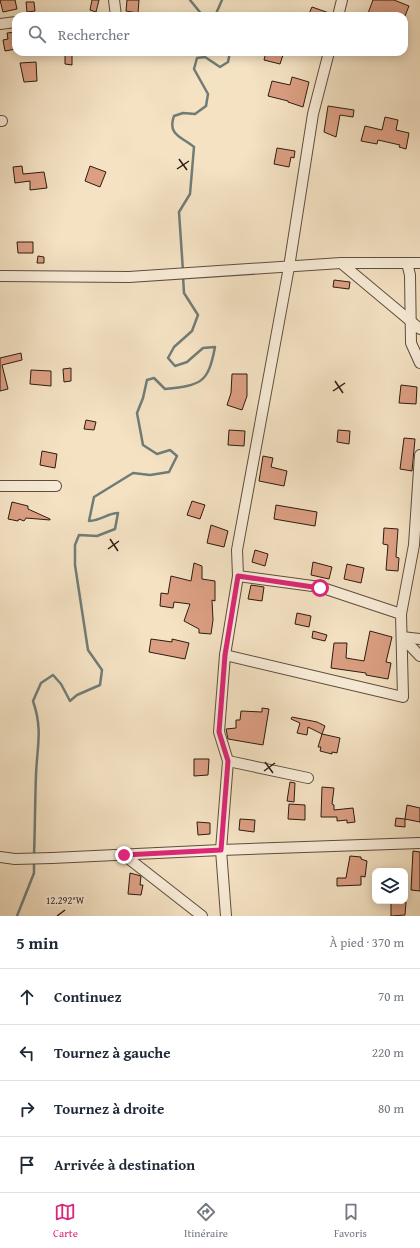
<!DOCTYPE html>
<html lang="fr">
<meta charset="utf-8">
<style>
:root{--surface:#fff;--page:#f6f6f7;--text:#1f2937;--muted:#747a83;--line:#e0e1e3;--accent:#db2777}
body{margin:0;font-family:"Gentium Book Plus",serif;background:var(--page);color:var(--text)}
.controls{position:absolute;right:12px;bottom:12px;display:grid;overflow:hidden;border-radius:8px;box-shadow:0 2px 10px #0003}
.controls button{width:36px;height:36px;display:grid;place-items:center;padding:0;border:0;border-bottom:1px solid var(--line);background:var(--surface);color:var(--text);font:20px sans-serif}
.stop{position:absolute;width:12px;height:12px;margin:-9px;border:3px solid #db2777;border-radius:50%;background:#fff}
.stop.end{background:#db2777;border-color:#fff;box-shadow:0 1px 4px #0008}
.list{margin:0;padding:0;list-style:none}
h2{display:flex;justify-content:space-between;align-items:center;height:52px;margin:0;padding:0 16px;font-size:17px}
h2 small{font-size:13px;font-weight:400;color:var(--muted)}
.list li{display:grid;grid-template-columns:26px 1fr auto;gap:12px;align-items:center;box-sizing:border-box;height:56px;padding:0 16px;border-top:1px solid var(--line)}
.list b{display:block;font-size:15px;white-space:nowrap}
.list em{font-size:13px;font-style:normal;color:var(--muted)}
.icon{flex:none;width:22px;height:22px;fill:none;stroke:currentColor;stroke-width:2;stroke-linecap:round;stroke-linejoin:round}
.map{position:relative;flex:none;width:420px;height:916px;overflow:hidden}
.search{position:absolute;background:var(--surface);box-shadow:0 2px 10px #0003;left:12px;right:12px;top:12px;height:44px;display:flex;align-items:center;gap:10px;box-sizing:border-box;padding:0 14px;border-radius:12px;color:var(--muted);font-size:15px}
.sheet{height:276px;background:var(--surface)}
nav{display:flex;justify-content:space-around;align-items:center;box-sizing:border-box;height:56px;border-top:1px solid var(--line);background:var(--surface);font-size:11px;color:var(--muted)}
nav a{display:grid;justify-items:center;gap:2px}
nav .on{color:var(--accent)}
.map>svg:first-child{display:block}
</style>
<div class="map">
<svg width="420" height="916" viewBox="0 0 420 916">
<rect width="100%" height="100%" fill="#f4e2c3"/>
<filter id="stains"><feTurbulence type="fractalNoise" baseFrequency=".005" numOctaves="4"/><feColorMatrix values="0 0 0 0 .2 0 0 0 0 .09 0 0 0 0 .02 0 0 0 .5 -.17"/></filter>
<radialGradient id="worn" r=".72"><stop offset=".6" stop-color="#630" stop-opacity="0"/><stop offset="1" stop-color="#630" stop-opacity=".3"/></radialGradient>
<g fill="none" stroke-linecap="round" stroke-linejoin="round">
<g stroke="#707c77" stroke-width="2.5">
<polyline points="190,0 203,16"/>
<polyline points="215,16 222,0"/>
<path d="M183,271l-4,-59 11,-18 4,-47c-12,-10 -27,-12 -20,-31l9,-3 12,1 11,-8 2,-12 -14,-25 3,-11 8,-1 15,10 8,-5 2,-10"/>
<path d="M34,855c1,-27 1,-53 2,-80 1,-29 7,-45 -3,-74l8,-18 12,-8 8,9 9,17 7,-6 23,-10 2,-15 -14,-20 -13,-85v-20l4,-10 18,1 18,-7 3,-16c-10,0 -16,7 -29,8l5,-24 39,-24 17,2 19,-3 8,-16 -7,-6 -13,4 -14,-9 -6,-32 6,-15 4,-18 7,-2 11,11c36,-4 43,-5 50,-42l-12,1 -16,14 -12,4 -7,-8 6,-11 18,-16 6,-16 -14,-22 -1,-17"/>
<polyline points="17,916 34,873 34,860"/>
</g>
</g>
<g fill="#dc9f83" stroke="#2c1c11">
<polygon points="0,0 15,0 17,9 3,12"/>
<polygon points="92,0 99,0 96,12 90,10"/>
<polygon points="127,0 139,0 138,13 126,11"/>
<polygon points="373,0 394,0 409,6 405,16 367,16"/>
<polygon points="26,2 34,2 35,11 27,12"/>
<polygon points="312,7 332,14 332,16 308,16"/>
<polygon points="16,32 16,49 5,51 3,40 8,39 7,33"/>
<polygon points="65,52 72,52 72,65 65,64"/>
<polygon points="266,52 284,52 280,64 264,60"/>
<polygon points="36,62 37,81 24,82 20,63"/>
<polygon points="292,77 309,82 303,107 288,102 288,101 268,96 272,81 290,85"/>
<polygon points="328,106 354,110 353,117 340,115 336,137 324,132"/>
<polygon points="385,117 398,120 396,130 409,133 406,149 399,147 400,145 378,140 377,144 361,141 365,126 382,130"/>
<polygon points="277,148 295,151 294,158 291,157 289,167 274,164"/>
<polygon points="22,166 23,174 44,172 47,188 30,190 30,181 15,183 13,167"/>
<polygon points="90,166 106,172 100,187 85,181"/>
<polygon points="17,242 33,242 33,253 18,253"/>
<polygon points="38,256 44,257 44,263 37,263"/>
<polygon points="334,280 350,282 349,289 333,287"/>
<polygon points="21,353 22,360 2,365 8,389 0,391 0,358"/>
<polygon points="71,368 71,381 64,382 63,369"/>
<polygon points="31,370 51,371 51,386 30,384"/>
<polygon points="232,374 247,374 247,396 242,410 227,405 231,393"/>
<polygon points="401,385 417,387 416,404 399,403"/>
<polygon points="86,420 96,422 94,430 84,429"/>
<polygon points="229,430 245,431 244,446 228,445"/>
<polygon points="338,430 350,431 349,444 337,442"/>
<polygon points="404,438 415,439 412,471 400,469"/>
<polygon points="42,451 57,454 55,468 40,465"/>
<polygon points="263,456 273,458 271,467 287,471 284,486 259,481"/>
<polygon points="192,501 205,505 200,519 187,515"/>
<polygon points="12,502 28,506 28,509 50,519 50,520 26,518 24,521 19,519 18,521 8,519"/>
<polygon points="276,505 317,512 315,526 274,519"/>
<polygon points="211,525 228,531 224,547 207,543"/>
<polygon points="384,528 398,529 396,557 399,558 398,571 386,570 388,545 383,544"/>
<polygon points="255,550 268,554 265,566 252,562"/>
<polygon points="313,562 332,567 329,579 311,575"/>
<polygon points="194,563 202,566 202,579 215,581 215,601 212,600 213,620 211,634 199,633 199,629 184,621 190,604 174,602 173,608 160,606 161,593 168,594 171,576 191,581"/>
<polygon points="347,564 364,568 361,583 344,579"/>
<polygon points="251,585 264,587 262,601 248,599"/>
<polygon points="297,613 311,616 309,627 295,624"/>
<polygon points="313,631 327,635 325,641 312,638"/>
<polygon points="370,631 392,637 386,662 391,663 388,679 366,675 366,673 331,668 334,643 347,643 346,658 364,661"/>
<polygon points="151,639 172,642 172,639 189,643 185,659 149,652"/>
<polygon points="262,708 269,709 263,745 228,739 226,729 236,728 236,720 240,720 241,711 262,712"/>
<polygon points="292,717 317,722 325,726 322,734 340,738 337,753 332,752 332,754 320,751 321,747 318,747 322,734 308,727 307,735 297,733 300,723 291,719"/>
<polygon points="194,759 209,759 208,775 194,776"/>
<polygon points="290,782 295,783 294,802 287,801"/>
<polygon points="322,787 334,788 332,804 334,805 334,810 353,808 355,822 347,823 347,820 337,821 337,817 321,817"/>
<polygon points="289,804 305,805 305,820 288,819"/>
<polygon points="407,805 420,808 420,822 405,819"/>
<polygon points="396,818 405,819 405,827 395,826"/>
<polygon points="240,819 255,820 254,832 239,830"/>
<polygon points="197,822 210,823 210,834 198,835"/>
<polygon points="413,851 420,852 420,891 411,890"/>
<polygon points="350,856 361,857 361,859 367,861 365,877 361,876 361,885 337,886 337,878 346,878"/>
<polygon points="130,873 141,876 140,885 143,885 141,895 128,894"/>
<polygon points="391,901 406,902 405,915 391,916"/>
</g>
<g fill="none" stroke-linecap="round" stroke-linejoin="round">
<defs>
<g id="street">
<polyline points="114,0 116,16"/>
<polyline points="338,16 342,0"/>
<polyline points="0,24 16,22"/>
<polyline points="0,121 2,121"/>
<polyline points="341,263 420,329"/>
<polyline points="407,263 410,275 411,343 420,363"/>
<polyline points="0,276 129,277 341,263 420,263"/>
<polyline points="0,486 56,486"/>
<polyline points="238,576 320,587 401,614"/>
<polyline points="402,637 420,656"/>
<polyline points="402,637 420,639"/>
<polyline points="225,655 403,697 401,614 414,545 420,455"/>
<polyline points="228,761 308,778"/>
<polyline points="124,855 202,916"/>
<polyline points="0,857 15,859 52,858 221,850 420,843"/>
<polyline points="226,916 221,850 228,761 219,732 225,655 238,576 237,550 289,267 313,114 329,52"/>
</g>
</defs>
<use href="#street" stroke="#5e4e3e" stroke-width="12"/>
<use href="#street" stroke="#f8ecd8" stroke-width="10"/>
</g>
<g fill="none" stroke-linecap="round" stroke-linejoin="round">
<polyline stroke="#db2777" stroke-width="5" points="124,855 221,850 228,761 219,732 225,655 238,576 320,588"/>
</g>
<path fill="none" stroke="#2c1c11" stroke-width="1.5" d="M179,159l8,11M177,169l12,-8M335,381l8,12M333,391l12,-8M110,539l8,12M108,549l11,-8M265,762l8,11M264,771l11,-8M57,916l8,-6"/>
<g font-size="10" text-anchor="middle" fill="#2c1c11" stroke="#f8ecd8" stroke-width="4" stroke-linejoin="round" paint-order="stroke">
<text x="65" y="904">12.292°W</text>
</g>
<rect width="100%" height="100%" filter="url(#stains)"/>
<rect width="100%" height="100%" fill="url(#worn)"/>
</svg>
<div class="controls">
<button><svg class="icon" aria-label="layers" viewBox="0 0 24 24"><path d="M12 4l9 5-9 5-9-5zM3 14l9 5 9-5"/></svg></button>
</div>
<div class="stop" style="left:320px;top:588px"></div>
<div class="stop end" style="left:124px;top:855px"></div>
<div class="search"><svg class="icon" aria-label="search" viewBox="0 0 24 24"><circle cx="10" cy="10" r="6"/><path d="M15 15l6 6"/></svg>Rechercher</div>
</div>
<section class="sheet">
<h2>5 min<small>À pied · 370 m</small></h2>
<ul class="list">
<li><svg class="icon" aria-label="ahead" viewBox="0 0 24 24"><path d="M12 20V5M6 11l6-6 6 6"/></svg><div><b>Continuez</b></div><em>70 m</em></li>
<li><svg class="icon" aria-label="left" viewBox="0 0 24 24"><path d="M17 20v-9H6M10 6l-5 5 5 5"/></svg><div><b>Tournez à gauche</b></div><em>220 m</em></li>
<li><svg class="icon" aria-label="right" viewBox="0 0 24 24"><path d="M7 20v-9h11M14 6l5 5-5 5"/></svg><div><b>Tournez à droite</b></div><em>80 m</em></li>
<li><svg class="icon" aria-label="arrive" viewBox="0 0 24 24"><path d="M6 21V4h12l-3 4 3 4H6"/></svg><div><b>Arrivée à destination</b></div></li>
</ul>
</section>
<nav>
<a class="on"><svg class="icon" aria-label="map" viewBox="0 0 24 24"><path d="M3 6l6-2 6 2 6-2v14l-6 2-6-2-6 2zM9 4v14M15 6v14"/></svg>Carte</a>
<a><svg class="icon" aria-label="directions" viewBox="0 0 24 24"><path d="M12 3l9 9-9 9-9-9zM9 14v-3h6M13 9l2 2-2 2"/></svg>Itinéraire</a>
<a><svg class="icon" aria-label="saved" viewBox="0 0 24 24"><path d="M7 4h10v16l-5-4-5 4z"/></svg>Favoris</a>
</nav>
